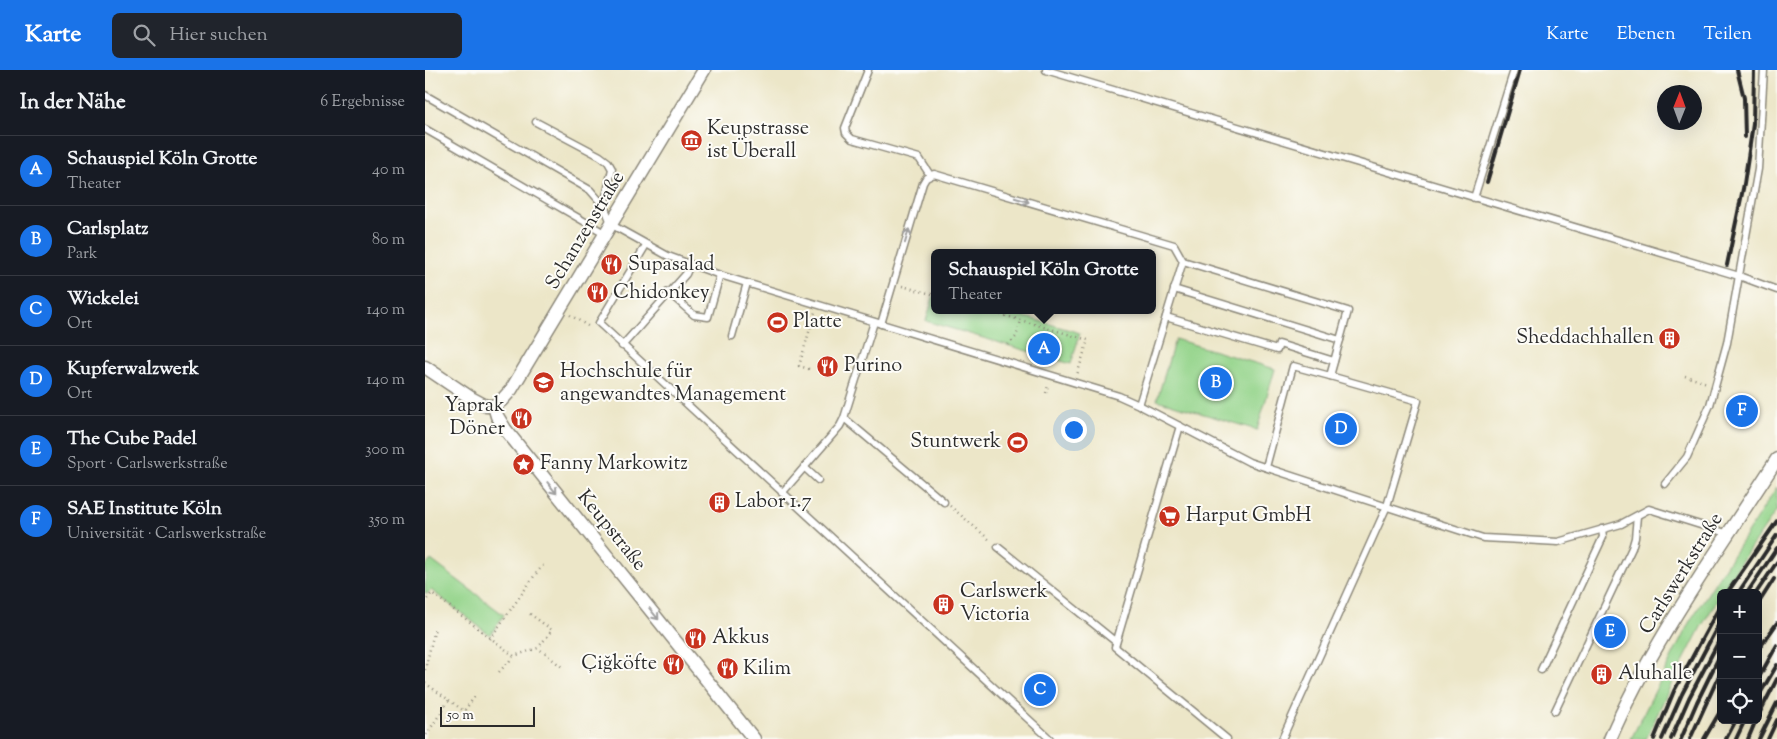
<!DOCTYPE html>
<html lang="de">
<meta charset="utf-8">
<style>
:root{--surface:#171b24;--page:#20242c;--text:#f1f3f6;--muted:#9ea1a6;--line:#363941;--accent:#1a73e8}
body{margin:0;font-family:"Sorts Mill Goudy",serif;background:var(--page);color:var(--text)}
.controls{position:absolute;right:15px;bottom:15px;display:grid;overflow:hidden;border-radius:8px;box-shadow:0 5px 20px #0002}
.controls button{width:45px;height:45px;display:grid;place-items:center;padding:0;border:0;border-bottom:1px solid var(--line);background:var(--surface);color:var(--text);font:25px sans-serif}
.compass{position:absolute;left:1232px;top:15px;width:45px;height:45px;border-radius:50%;background:var(--surface);box-shadow:0 5px 20px #0002;rotate:1deg}
.scale{position:absolute;left:15px;bottom:12px;width:95px;box-sizing:border-box;padding-left:5px;border:2px solid #2b2b2b;border-top:0;font-size:14px;line-height:18px;white-space:nowrap;color:#2b2b2b;-webkit-text-stroke:4px #fdfcf7;paint-order:stroke}
.you{position:absolute;left:648px;top:359px;width:18px;height:18px;margin:-12px;border:4px solid #fff;border-radius:50%;background:#1a73e8;box-shadow:0 0 0 8px #1a73e833}
.badge{display:grid;place-items:center;width:32px;height:32px;border-radius:50%;background:var(--accent);color:#fff;font-size:16px;font-weight:700}
.pin{position:absolute;translate:-50% -50%;border:2px solid #fff;box-shadow:0 1px 5px #0006}
.popup{position:absolute;left:506px;top:179px;width:225px;height:65px;box-sizing:border-box;display:grid;place-content:center;border-radius:8px;background:var(--surface);filter:drop-shadow(0 1px 4px #0005);font-size:16px;white-space:nowrap;color:var(--muted)}
.popup b{font-size:19px;color:var(--text)}
.popup::after{content:'';position:absolute;left:50%;top:100%;margin-left:-10px;border:10px solid transparent;border-top-color:var(--surface)}
.list{margin:0;padding:0;list-style:none}
h2{display:flex;justify-content:space-between;align-items:center;height:65px;margin:0;padding:0 20px;font-size:21px}
h2 small{font-size:16px;font-weight:400;color:var(--muted)}
.list li{display:grid;grid-template-columns:32px 1fr auto;gap:15px;align-items:center;box-sizing:border-box;height:70px;padding:0 20px;border-top:1px solid var(--line)}
.list b{display:block;font-size:19px;white-space:nowrap}
.list p{margin:0;font-size:16px;white-space:nowrap;color:var(--muted)}
.list em{font-size:16px;font-style:normal;color:var(--muted)}
.icon{flex:none;width:28px;height:28px;fill:none;stroke:currentColor;stroke-width:2;stroke-linecap:round;stroke-linejoin:round}
.map{position:relative;flex:none;width:1352px;height:669px;overflow:hidden}
header{display:flex;align-items:center;gap:30px;box-sizing:border-box;height:70px;padding:0 25px;background:var(--accent);color:#fff}
header strong{font-size:24px}
nav{display:flex;gap:28px;margin-inline-start:auto;font-size:18px}
.search{width:350px;height:45px;background:var(--page);display:flex;align-items:center;gap:12px;box-sizing:border-box;padding:0 18px;border-radius:8px;color:var(--muted);font-size:19px}
main{display:flex}
aside{flex:1;background:var(--surface)}
.map>svg:first-child{display:block}
</style>
<header>
<strong>Karte</strong>
<div class="search"><svg class="icon" aria-label="search" viewBox="0 0 24 24"><circle cx="10" cy="10" r="6"/><path d="M15 15l6 6"/></svg>Hier suchen</div>
<nav><a>Karte</a><a>Ebenen</a><a>Teilen</a></nav>
</header>
<main>
<aside>
<h2>In der Nähe<small>6 Ergebnisse</small></h2>
<ul class="list">
<li><span class="badge">A</span><div><b>Schauspiel Köln Grotte</b><p>Theater</p></div><em>40 m</em></li>
<li><span class="badge">B</span><div><b>Carlsplatz</b><p>Park</p></div><em>80 m</em></li>
<li><span class="badge">C</span><div><b>Wickelei</b><p>Ort</p></div><em>140 m</em></li>
<li><span class="badge">D</span><div><b>Kupferwalzwerk</b><p>Ort</p></div><em>140 m</em></li>
<li><span class="badge">E</span><div><b>The Cube Padel</b><p>Sport · Carlswerkstraße</p></div><em>300 m</em></li>
<li><span class="badge">F</span><div><b>SAE Institute Köln</b><p>Universität · Carlswerkstraße</p></div><em>350 m</em></li>
</ul>
</aside>
<div class="map">
<svg width="1352" height="669" viewBox="0 0 1352 669">
<rect width="100%" height="100%" fill="#fdfcf7"/>
<filter id="ink" filterUnits="userSpaceOnUse"><feTurbulence type="fractalNoise" baseFrequency=".02" numOctaves="2"/><feDisplacementMap in="SourceGraphic" scale="10" xChannelSelector="R" yChannelSelector="G"/><feConvolveMatrix kernelMatrix="1 2 1 2 8 2 1 2 1" color-interpolation-filters="sRGB"/></filter>
<filter id="wash" filterUnits="userSpaceOnUse"><feTurbulence type="fractalNoise" baseFrequency=".0096" numOctaves="4" result="noise"/><feDisplacementMap in="SourceGraphic" scale="20" xChannelSelector="R" yChannelSelector="G"/><feGaussianBlur stdDeviation="1.12" result="paint"/><feColorMatrix in="noise" values="0 0 0 0 0 0 0 0 0 0 0 0 0 0 0 0 0 1.4 0 .05"/><feComposite in="paint" operator="in"/></filter>
<g filter="url(#wash)">
<rect width="100%" height="100%" fill="#ece6c8"/>
<g fill="#94d48b" stroke="#60805b">
<polygon points="510,221 510,240 577,240 655,263 646,294 501,251"/>
<polygon points="750,269 850,299 832,360 732,330"/>
<polygon points="1352,417 1352,440 1315,493 1276,557 1244,619 1221,669 1206,669 1265,551"/>
<polygon points="6,490 79,545 65,565 6,520 2,524 0,523 0,497"/>
</g>
</g>
<g filter="url(#ink)">
<g fill="none" stroke-linecap="round" stroke-linejoin="round">
<defs>
<g id="service">
<polyline points="443,0 420,58 421,63 427,69 494,88 505,105"/>
<polyline points="621,0 1314,206 1352,220"/>
<polyline points="0,25 165,120 179,136"/>
<polyline points="111,52 175,86 183,92 187,99 179,136 187,155 243,186 295,205 694,326 714,335 824,392 1058,468 1133,472 1196,454 1224,439 1304,464"/>
<polyline points="0,59 181,164"/>
<polyline points="1049,128 1089,0"/>
<polyline points="221,175 174,253 625,669"/>
<polyline points="749,219 915,270"/>
<polyline points="243,222 269,245 283,247 295,205"/>
<polyline points="741,247 852,280 854,274 909,291"/>
<polyline points="449,252 419,348 519,432"/>
<polyline points="456,254 498,113 501,108 509,104 749,175 758,191"/>
<polyline points="307,266 322,213"/>
<polyline points="197,276 261,204 265,195"/>
<polyline points="714,335 758,191 923,241 905,306 868,296 841,397"/>
<polyline points="755,356 690,577 802,669"/>
<polyline points="379,397 393,410"/>
<polyline points="1240,414 1262,387 1285,335 1302,273 1333,99 1339,0"/>
<polyline points="357,423 415,356 419,348"/>
<polyline points="573,477 691,572"/>
<polyline points="1116,600 1178,467 1177,459"/>
<polyline points="1130,641 1207,478 1210,468 1212,446"/>
<polyline points="857,669 962,436 993,331 905,306"/>
</g>
<g id="minor">
<polyline points="0,297 46,328 61,336 69,336"/>
<polyline points="69,336 72,346 80,359 329,669"/>
<polyline points="69,336 76,331 86,320 279,0"/>
<path d="M1185,669c43,-100 109,-189 167,-280"/>
</g>
</defs>
<use href="#service" stroke="#8c887a" stroke-width="9"/>
<use href="#minor" stroke="#8c887a" stroke-width="15"/>
<g stroke="#8c887a" stroke-width="2.5" stroke-dasharray="1 4" stroke-linecap="butt">
<polyline points="477,216 510,225"/>
<polyline points="561,240 663,270 652,305"/>
<polyline points="145,245 166,258"/>
<polyline points="583,275 591,267 596,251"/>
<polyline points="384,299 374,296 390,242"/>
<polyline points="1260,306 1282,313"/>
<polyline points="621,323 623,315"/>
<polyline points="525,436 566,471"/>
<polyline points="2,529 7,523 89,586 113,578 137,597"/>
<polyline points="105,544 127,560 113,578"/>
<polyline points="65,569 110,505 120,493"/>
<polyline points="0,600 10,558"/>
<polyline points="74,602 88,587"/>
<polyline points="0,613 24,630 0,667"/>
<polyline points="24,630 39,641 51,625"/>
</g>
<use href="#service" stroke="#fff" stroke-width="6"/>
<use href="#minor" stroke="#fff" stroke-width="12"/>
<g stroke="#2b2b2b" stroke-width="4">
<polyline points="1312,0 1319,28 1320,67"/>
<polyline points="1062,112 1095,0"/>
<polyline points="1302,195 1319,114 1328,54 1329,0"/>
<polyline points="1302,523 1352,451"/>
<polyline points="1313,523 1352,465"/>
<polyline points="1322,523 1352,478"/>
<polyline points="1331,523 1352,492"/>
<polyline points="1333,534 1349,509"/>
<polyline points="1333,580 1352,553"/>
<polyline points="1333,609 1352,575"/>
<polyline points="1333,627 1352,595"/>
<polyline points="1333,646 1352,609"/>
<polyline points="1229,669 1249,621 1296,534"/>
<polyline points="1237,669 1257,624 1296,550"/>
<polyline points="1246,669 1264,628 1296,567"/>
<polyline points="1256,669 1272,632 1296,583"/>
<polyline points="1265,669 1296,601"/>
<polyline points="1279,669 1296,640"/>
<polyline points="1301,669 1311,650"/>
<polyline points="1311,669 1320,650"/>
<polyline points="1323,669 1331,650"/>
<polyline points="1334,669 1352,633"/>
<polyline points="1343,669 1352,650"/>
</g>
</g>
<defs><path id="oneway-shaft" d="M-6 0H5M1.5-3L5.5 0L1.5 3" fill="none" stroke-width="1.6" stroke-linecap="round" stroke-linejoin="round" transform="scale(1.25)"/></defs>
<g stroke="#a0a0a0">
<use href="#oneway-shaft" transform="translate(597 130) rotate(17)"/>
<use href="#oneway-shaft" transform="translate(482 166) rotate(-74)"/>
<use href="#oneway-shaft" transform="translate(127 418) rotate(51)"/>
<use href="#oneway-shaft" transform="translate(229 544) rotate(51)"/>
</g>
</g>
<defs>
<symbol id="museum-disc" viewBox="-11 -11 22 22"><circle r="9.5" fill="#c8321e" stroke="#fdfcf7"/><path d="M0-6L6-3V-2H-6V-3ZM-5-1h2V3h-2ZM-1-1h2V3h-2ZM3-1h2V3H3ZM-6 4H6V6H-6Z" fill="#fff"/></symbol>
<symbol id="restaurant-disc" viewBox="-11 -11 22 22"><circle r="9.5" fill="#c8321e" stroke="#fdfcf7"/><path d="M-5-6h1v4h1v-4h1v4h1v-4h1v5L-1.5 .5V6h-2V.5L-5-1ZM5-6V6H3V1.5H1.5Q1.5-4 5-6Z" fill="#fff"/></symbol>
<symbol id="stadium-disc" viewBox="-11 -11 22 22"><circle r="9.5" fill="#c8321e" stroke="#fdfcf7"/><path d="M0-5a6.5 5 0 1 0 0 10a6.5 5 0 1 0 0-10ZM-3.5-1.8h7v3.6h-7Z" fill="#fff"/></symbol>
<symbol id="building-disc" viewBox="-11 -11 22 22"><circle r="9.5" fill="#c8321e" stroke="#fdfcf7"/><path d="M-4-6H4V6H1V3H-1V6H-4ZM-2.5-4.3h1.7v1.8h-1.7ZM.8-4.3h1.7v1.8H.8ZM-2.5-1h1.7V.8h-1.7ZM.8-1h1.7V.8H.8Z" fill="#fff"/></symbol>
<symbol id="university-disc" viewBox="-11 -11 22 22"><circle r="9.5" fill="#c8321e" stroke="#fdfcf7"/><path d="M0-5L7-2L0 1L-7-2ZM-4 1L0 2.5L4 1V4Q0 6-4 4Z" fill="#fff"/></symbol>
<symbol id="sight-disc" viewBox="-11 -11 22 22"><circle r="9.5" fill="#c8321e" stroke="#fdfcf7"/><path d="M0-6L1.8-2.2L6-1.7L2.9 1.2L3.7 5.4L0 3.3L-3.7 5.4L-2.9 1.2L-6-1.7L-1.8-2.2Z" fill="#fff"/></symbol>
<symbol id="supermarket-disc" viewBox="-11 -11 22 22"><circle r="9.5" fill="#c8321e" stroke="#fdfcf7"/><path d="M-6-5.5h2.5l.6 2H6L4.5 2H-2.5L-4.4-4H-6ZM-1.5 3.2a1.3 1.3 0 1 0 .1 0ZM3 3.2a1.3 1.3 0 1 0 .1 0Z" fill="#fff"/></symbol>
</defs>
<g fill-rule="evenodd">
<use href="#museum-disc" x="254" y="58" width="25" height="25"/>
<use href="#restaurant-disc" x="174" y="182" width="25" height="25"/>
<use href="#restaurant-disc" x="160" y="210" width="25" height="25"/>
<use href="#stadium-disc" x="340" y="240" width="25" height="25"/>
<use href="#building-disc" x="1232" y="256" width="25" height="25"/>
<use href="#restaurant-disc" x="390" y="284" width="25" height="25"/>
<use href="#university-disc" x="106" y="300" width="25" height="25"/>
<use href="#restaurant-disc" x="84" y="336" width="25" height="25"/>
<use href="#stadium-disc" x="580" y="360" width="25" height="25"/>
<use href="#sight-disc" x="86" y="382" width="25" height="25"/>
<use href="#building-disc" x="282" y="420" width="25" height="25"/>
<use href="#supermarket-disc" x="732" y="434" width="25" height="25"/>
<use href="#building-disc" x="506" y="522" width="25" height="25"/>
<use href="#restaurant-disc" x="258" y="556" width="25" height="25"/>
<use href="#restaurant-disc" x="236" y="582" width="25" height="25"/>
<use href="#restaurant-disc" x="290" y="586" width="25" height="25"/>
<use href="#building-disc" x="1164" y="592" width="25" height="25"/>
</g>
<g text-anchor="middle" dominant-baseline="central" stroke-width="4" stroke-linejoin="round" paint-order="stroke">
<g font-size="20" fill="#2b2b2b" stroke="#fdfcf7" text-anchor="start">
<text x="282" y="59">Keupstrasse<tspan x="282" dy="23">ist Überall</tspan></text>
<text x="203" y="195">Supasalad</text>
<text x="188" y="223">Chidonkey</text>
<text x="368" y="252">Platte</text>
<text x="1229" y="268" text-anchor="end">Sheddachhallen</text>
<text x="419" y="296">Purino</text>
<text x="135" y="302">Hochschule für<tspan x="135" dy="23">angewandtes Management</tspan></text>
<text x="80" y="336" text-anchor="end">Yaprak<tspan x="80" dy="23">Döner</tspan></text>
<text x="576" y="372" text-anchor="end">Stuntwerk</text>
<text x="115" y="394">Fanny Markowitz</text>
<text x="310" y="432">Labor 1.7</text>
<text x="761" y="446">Harput GmbH</text>
<text x="535" y="522">Carlswerk<tspan x="535" dy="23">Victoria</tspan></text>
<text x="287" y="568">Akkus</text>
<text x="232" y="594" text-anchor="end">Çiğköfte</text>
<text x="318" y="599">Kilim</text>
<text x="1193" y="604">Aluhalle</text>
</g>
<g font-size="20" fill="#2b2b2b" stroke="#fdfcf7">
<text transform="translate(161 161) rotate(-59)">Schanzenstraße</text>
<text transform="translate(186 461) rotate(51)">Keupstraße</text>
<text transform="translate(1257 504) rotate(-58)">Carlswerkstraße</text>
</g>
</g>
</svg>
<div class="controls">
<button>+</button>
<button>−</button>
<button><svg class="icon" aria-label="locate" viewBox="0 0 24 24"><circle cx="12" cy="12" r="6"/><path d="M12 2v4M12 18v4M2 12h4M18 12h4"/></svg></button>
</div>
<svg class="compass" viewBox="-18 -18 36 36"><path d="M0-13l5 13h-10z" fill="#e53935"/><path d="M0 13l5-13h-10z" fill="#9ea1a6"/></svg>
<div class="scale">50 m</div>
<div class="you"></div>
<div class="pin badge" style="left:619px;top:279px">A</div>
<div class="popup"><b>Schauspiel Köln Grotte</b>Theater</div>
<div class="pin badge" style="left:791px;top:313px">B</div>
<div class="pin badge" style="left:615px;top:620px">C</div>
<div class="pin badge" style="left:916px;top:359px">D</div>
<div class="pin badge" style="left:1185px;top:562px">E</div>
<div class="pin badge" style="left:1317px;top:341px">F</div>
</div>
</main>
